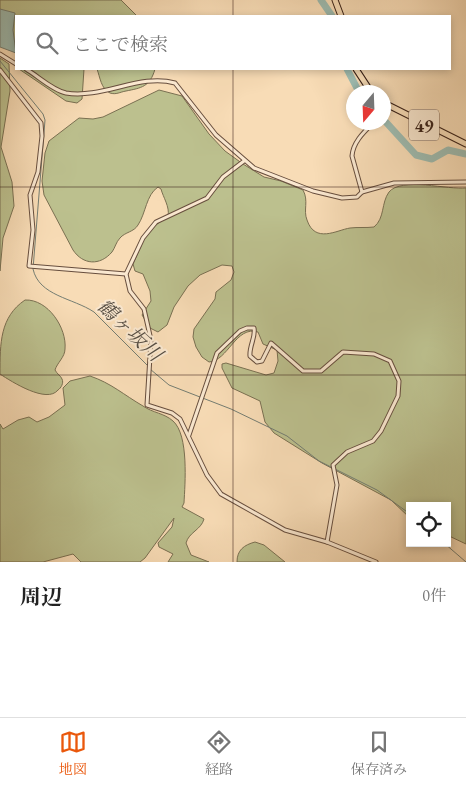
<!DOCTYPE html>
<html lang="ja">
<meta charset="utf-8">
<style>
:root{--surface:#fff;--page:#f2f2f2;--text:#222;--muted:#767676;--line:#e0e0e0;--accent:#ea580c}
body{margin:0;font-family:"EB Garamond","Noto Serif JP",serif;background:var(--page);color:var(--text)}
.controls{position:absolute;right:15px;bottom:15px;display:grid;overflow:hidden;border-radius:0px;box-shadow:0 2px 8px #0003}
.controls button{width:45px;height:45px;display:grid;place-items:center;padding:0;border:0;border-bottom:1px solid var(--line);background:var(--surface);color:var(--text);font:25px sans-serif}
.compass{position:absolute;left:346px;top:85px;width:45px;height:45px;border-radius:50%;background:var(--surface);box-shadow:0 2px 8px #0003;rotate:199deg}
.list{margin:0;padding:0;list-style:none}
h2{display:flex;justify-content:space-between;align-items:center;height:65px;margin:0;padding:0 20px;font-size:21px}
h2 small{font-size:16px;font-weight:400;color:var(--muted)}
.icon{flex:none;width:28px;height:28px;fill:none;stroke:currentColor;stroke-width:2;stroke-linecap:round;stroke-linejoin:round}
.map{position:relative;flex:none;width:466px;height:562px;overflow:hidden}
.search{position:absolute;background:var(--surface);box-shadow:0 2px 8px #0003;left:15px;right:15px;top:15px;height:55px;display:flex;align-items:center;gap:12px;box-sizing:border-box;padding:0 18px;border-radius:0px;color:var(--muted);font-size:19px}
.sheet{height:155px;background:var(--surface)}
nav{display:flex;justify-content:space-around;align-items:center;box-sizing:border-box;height:70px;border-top:1px solid var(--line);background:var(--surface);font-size:14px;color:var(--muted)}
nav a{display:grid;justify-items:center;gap:2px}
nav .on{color:var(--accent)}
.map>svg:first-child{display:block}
</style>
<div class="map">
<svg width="466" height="562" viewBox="0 0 466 562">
<rect width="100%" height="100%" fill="#f8dcb6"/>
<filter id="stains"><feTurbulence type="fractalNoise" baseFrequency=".004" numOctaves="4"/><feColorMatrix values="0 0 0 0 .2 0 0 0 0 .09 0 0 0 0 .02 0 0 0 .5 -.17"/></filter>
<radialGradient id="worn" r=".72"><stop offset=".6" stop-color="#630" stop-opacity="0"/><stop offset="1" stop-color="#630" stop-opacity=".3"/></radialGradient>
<g fill="#bcc08e" stroke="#7a7052">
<polygon points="0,0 121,0 137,16 16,16 16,55 0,10"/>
<polygon points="0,58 9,64 10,91 1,147 12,182 14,206 3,238 0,271"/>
<polygon points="19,69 84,69 82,99 77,103 66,101"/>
<path d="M97,69h58c-5,18 -14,19 -29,22 -6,1 -10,4 -16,2 -9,-4 -10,-16 -13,-24z"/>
<path d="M159,90l23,6 27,38 16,17 18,13 21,13 17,4 22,9c6,11 0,20 4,30 8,24 30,10 43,8 8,-1 16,0 24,-1 11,-9 7,-24 15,-35 12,-15 60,-2 77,-4v356l-19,-9v-29h-37v12l-19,-18 -69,-37 -48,-30 -9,-11 -5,-21 -28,-13 -10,-20v-4l4,-1 40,12 8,-2 4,-12 -1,-11 -14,-6 -5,-12c-22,-7 -30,29 -49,30l-7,-5 -6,-10 -3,-10 1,-8 21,-30 1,-7 15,-12 3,-8 -2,-6 -10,-1 -22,10 -12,11 -14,21 -7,18 -9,7 -8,-4 -8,-13 9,-14 -1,-10 -7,-17 -8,-3 -2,-7 11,-25 8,-11 16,-12c2,-9 -5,-19 -7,-27l-3,-2c-12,8 -12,26 -20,38 -4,7 -13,7 -18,13 -4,4 -5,10 -8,14 -12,14 -29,13 -39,-2l-29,-55 -2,-14 3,-28 4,-12 30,-23 14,1 10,-2z"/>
<path d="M25,300c23,-1 42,28 40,49 0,8 -8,14 -10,21 2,4 6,6 7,9 2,4 -1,9 -4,11 -11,14 -46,-8 -58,-16 0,-31 0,-57 25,-74z"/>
<path d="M90,376c21,7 34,19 53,30 10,7 21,7 30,15 16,14 12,63 11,82l-2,4 22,12c-3,11 -15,13 -18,24l5,12 18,7h-41l5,-8 -14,-7 -1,-4 14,-16 2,-9 -29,40 -5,4h-59l-8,-8 -30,8h-43v-138l3,5 15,-9 11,-3 8,5 12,-5 16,-12 -2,-17 7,-7z"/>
<path d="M255,542l9,3 21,17h-48c0,-12 7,-17 18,-20z"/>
</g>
<polygon fill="#9dbbb0" stroke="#747d72" points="0,9 15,13 13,30 16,53 0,47"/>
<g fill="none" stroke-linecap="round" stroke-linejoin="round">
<g stroke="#747d72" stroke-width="1">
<path d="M0,61l43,53 2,6 -12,149c6,27 40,29 61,43l54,54"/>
<polyline points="150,369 169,385 231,409 287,436 319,461 377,490 410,514"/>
<polyline points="444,543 466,562"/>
</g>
<g stroke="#9dbbb0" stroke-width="7">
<polyline points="321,0 332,16"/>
<polyline points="347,69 359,92"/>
<polyline points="384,120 416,155 432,159 448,150 466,154"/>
</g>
<defs>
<g id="street">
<polyline points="0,54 16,64"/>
<path d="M26,69c12,7 26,21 40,24 37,6 74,-20 109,-10l41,52 38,33 59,23 29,7 15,-1 5,-5 32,-9 72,-1"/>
<polyline points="0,70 41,123 42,136 38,172 30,195 33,230 29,266 126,274"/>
<polyline points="384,113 389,107"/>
<polyline points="244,161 223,177 207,198 156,222 143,238 126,274 130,291 144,309 151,340 147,405 172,413 180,419 207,475 221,494 285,530 327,542 376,562"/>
<path d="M362,192l-10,-36c1,-14 12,-24 22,-34"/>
<path d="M189,435l28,-82 23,-22 7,-3h7c2,9 -5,18 -4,28l7,6 5,-1 9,-18 32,28h18l22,-19 31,2 16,7 9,20 -1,15 -17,35 -8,10 -26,11 -14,13 4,20 -10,57"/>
</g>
<g id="primary">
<polyline points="335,0 341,16"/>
<polyline points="356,69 371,92"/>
<polyline points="384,103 466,144"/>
</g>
</defs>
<use href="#street" stroke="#674e3e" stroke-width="5"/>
<use href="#primary" stroke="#371f16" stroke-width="7"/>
<use href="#street" stroke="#fae8d0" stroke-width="3"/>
<use href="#primary" stroke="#f8dcb6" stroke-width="5"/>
</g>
<path fill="none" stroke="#371f16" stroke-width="1" stroke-opacity="0.55" d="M233,0v16M233,69v493M0,187h466M0,375h466"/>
<g text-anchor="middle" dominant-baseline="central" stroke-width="4" stroke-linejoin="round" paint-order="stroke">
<rect fill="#fae8d0" stroke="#725b4e" stroke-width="1" x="409" y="109.5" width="30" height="31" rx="4"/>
<g font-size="18" font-weight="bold" fill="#371f16">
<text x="424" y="125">49</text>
</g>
<g font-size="20" font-style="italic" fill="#564e44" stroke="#fae8d0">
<text transform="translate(130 330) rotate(43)">鶴ヶ坂川</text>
</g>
</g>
<rect width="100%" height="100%" filter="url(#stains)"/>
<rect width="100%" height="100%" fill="url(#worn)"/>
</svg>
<div class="controls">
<button><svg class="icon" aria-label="locate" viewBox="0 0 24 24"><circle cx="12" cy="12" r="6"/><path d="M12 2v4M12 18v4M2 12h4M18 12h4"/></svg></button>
</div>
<svg class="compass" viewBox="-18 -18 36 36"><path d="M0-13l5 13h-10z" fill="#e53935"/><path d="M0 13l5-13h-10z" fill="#767676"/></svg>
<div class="search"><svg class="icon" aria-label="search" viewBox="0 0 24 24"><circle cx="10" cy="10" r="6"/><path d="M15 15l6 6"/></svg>ここで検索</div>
</div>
<section class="sheet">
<h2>周辺<small>0件</small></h2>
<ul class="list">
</ul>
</section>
<nav>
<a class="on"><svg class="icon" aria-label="map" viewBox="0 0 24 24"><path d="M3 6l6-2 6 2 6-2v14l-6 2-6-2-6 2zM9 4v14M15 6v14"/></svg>地図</a>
<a><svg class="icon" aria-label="directions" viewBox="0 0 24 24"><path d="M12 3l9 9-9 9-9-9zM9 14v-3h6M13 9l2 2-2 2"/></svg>経路</a>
<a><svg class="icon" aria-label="saved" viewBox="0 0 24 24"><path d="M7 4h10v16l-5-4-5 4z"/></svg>保存済み</a>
</nav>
